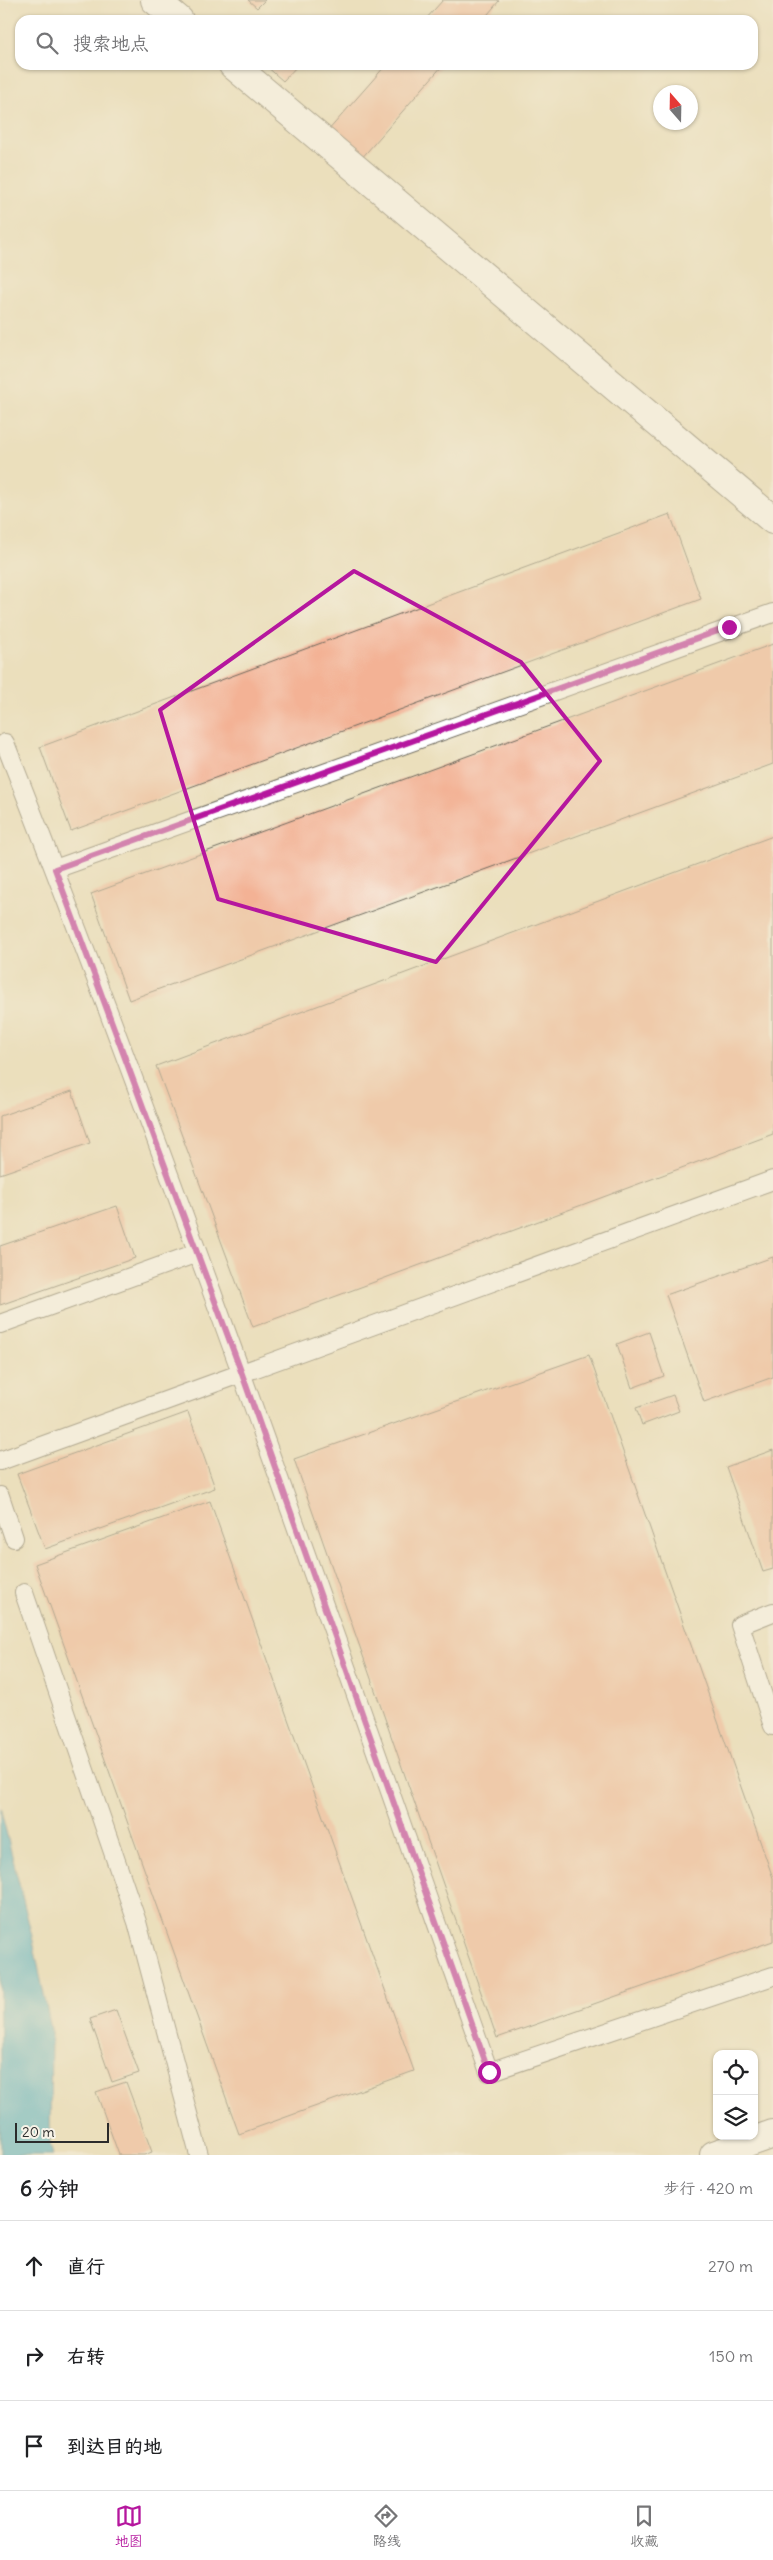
<!DOCTYPE html>
<html lang="zh">
<meta charset="utf-8">
<style>
:root{--surface:#fff;--page:#f6f6f6;--text:#202124;--muted:#757577;--line:#e0e0e0;--accent:#b5179e}
body{margin:0;font-family:Delius,"LXGW WenKai TC",sans-serif;background:var(--page);color:var(--text)}
.controls{position:absolute;right:15px;bottom:15px;display:grid;overflow:hidden;border-radius:10px;box-shadow:0 1px 4px #0004}
.controls button{width:45px;height:45px;display:grid;place-items:center;padding:0;border:0;border-bottom:1px solid var(--line);background:var(--surface);color:var(--text);font:25px sans-serif}
.compass{position:absolute;left:653px;top:85px;width:45px;height:45px;border-radius:50%;background:var(--surface);box-shadow:0 1px 4px #0004;rotate:340deg}
.scale{position:absolute;left:15px;bottom:12px;width:94px;box-sizing:border-box;padding-left:5px;border:2px solid #2b2b2b;border-top:0;font-size:14px;line-height:18px;white-space:nowrap;color:#2b2b2b;-webkit-text-stroke:4px #f7f3e8;paint-order:stroke}
.stop{position:absolute;width:15px;height:15px;margin:-11px;border:4px solid #b5179e;border-radius:50%;background:#fff}
.stop.end{background:#b5179e;border-color:#fff;box-shadow:0 1px 5px #0008}
.list{margin:0;padding:0;list-style:none}
h2{display:flex;justify-content:space-between;align-items:center;height:65px;margin:0;padding:0 20px;font-size:21px}
h2 small{font-size:16px;font-weight:400;color:var(--muted)}
.list li{display:grid;grid-template-columns:32px 1fr auto;gap:15px;align-items:center;box-sizing:border-box;height:90px;padding:0 20px;border-top:1px solid var(--line)}
.list b{display:block;font-size:19px;white-space:nowrap}
.list em{font-size:16px;font-style:normal;color:var(--muted)}
.icon{flex:none;width:28px;height:28px;fill:none;stroke:currentColor;stroke-width:2;stroke-linecap:round;stroke-linejoin:round}
.map{position:relative;flex:none;width:773px;height:2155px;overflow:hidden}
.search{position:absolute;background:var(--surface);box-shadow:0 1px 4px #0004;left:15px;right:15px;top:15px;height:55px;display:flex;align-items:center;gap:12px;box-sizing:border-box;padding:0 18px;border-radius:15px;color:var(--muted);font-size:19px}
.sheet{height:335px;background:var(--surface)}
nav{display:flex;justify-content:space-around;align-items:center;box-sizing:border-box;height:70px;border-top:1px solid var(--line);background:var(--surface);font-size:14px;color:var(--muted)}
nav a{display:grid;justify-items:center;gap:2px}
nav .on{color:var(--accent)}
.map>svg:first-child{display:block}
</style>
<div class="map">
<svg width="773" height="2155" viewBox="0 0 773 2155">
<rect width="100%" height="100%" fill="#f7f3e8"/>
<filter id="ink" filterUnits="userSpaceOnUse"><feTurbulence type="fractalNoise" baseFrequency=".02" numOctaves="2"/><feDisplacementMap in="SourceGraphic" scale="10" xChannelSelector="R" yChannelSelector="G"/><feConvolveMatrix kernelMatrix="1 2 1 2 8 2 1 2 1" color-interpolation-filters="sRGB"/></filter>
<filter id="wash" filterUnits="userSpaceOnUse"><feTurbulence type="fractalNoise" baseFrequency=".0096" numOctaves="4" result="noise"/><feDisplacementMap in="SourceGraphic" scale="20" xChannelSelector="R" yChannelSelector="G"/><feGaussianBlur stdDeviation="1.12" result="paint"/><feColorMatrix in="noise" values="0 0 0 0 0 0 0 0 0 0 0 0 0 0 0 0 0 1.4 0 .05"/><feComposite in="paint" operator="in"/></filter>
<g filter="url(#wash)">
<rect width="100%" height="100%" fill="#ebdfbc"/>
<polygon fill="#50b3cf" stroke="#3e6f7d" points="0,1807 32,1936 51,2029 50,2144 53,2155 0,2155"/>
<g id="blocks">
<g fill="#f3b295">
<polygon points="248,0 265,0 257,8"/>
<polygon points="443,0 497,0 499,1 483,20 425,20"/>
<polygon points="265,65 298,65 283,81"/>
<polygon points="386,65 443,65 360,160 327,132"/>
<polygon points="670,514 701,599 71,831 40,747"/>
<polygon points="773,644 773,764 129,1000 91,894"/>
<polygon points="773,836 773,1134 253,1327 156,1066"/>
<polygon points="72,1091 90,1143 0,1174 0,1116"/>
<polygon points="117,1206 135,1258 0,1305 0,1246"/>
<polygon points="773,1257 773,1377 704,1402 666,1295"/>
<polygon points="649,1332 664,1376 632,1388 617,1344"/>
<polygon points="589,1355 773,1878 773,1941 497,2038 294,1459"/>
<polygon points="673,1395 679,1411 642,1425 636,1408"/>
<polygon points="188,1412 215,1488 45,1549 17,1474"/>
<polygon points="773,1450 773,1569 763,1572 726,1467"/>
<polygon points="210,1501 414,2071 239,2134 35,1564"/>
<polygon points="116,2010 139,2073 112,2082 90,2019"/>
<polygon points="126,2082 152,2152 144,2155 119,2155 96,2092"/>
</g>
</g>
</g>
<g filter="url(#ink)">
<use href="#blocks" fill-opacity="0" stroke="#6e6a5e" stroke-width="1"/>
<g fill="none" stroke-linecap="round" stroke-linejoin="round">
<defs>
<g id="service">
<path d="M5,743c173,439 327,885 484,1329l284,-96"/>
<polyline points="55,869 773,613"/>
<polyline points="0,1324 197,1253"/>
<polyline points="0,1461 773,1180"/>
<polyline points="0,1496 14,1538"/>
<polyline points="24,1593 137,1922 199,2155"/>
<polyline points="773,1612 740,1625 773,1726"/>
</g>
<g id="minor">
<polyline points="155,0 179,20"/>
<polyline points="233,65 773,520"/>
</g>
<polyline id="secondary" points="714,2155 773,2134"/>
</defs>
<use href="#service" stroke="#6e6a5e" stroke-width="20"/>
<use href="#minor" stroke="#6e6a5e" stroke-width="30"/>
<use href="#secondary" stroke="#6e6a5e" stroke-width="30"/>
<use href="#service" stroke="#fff" stroke-width="18"/>
<use href="#minor" stroke="#fff" stroke-width="28"/>
<use href="#secondary" stroke="#fff" stroke-width="28"/>
</g>
</g>
<g fill="none" stroke-linecap="round" stroke-linejoin="round" filter="url(#ink)">
<polyline stroke="#b5179e" stroke-width="6" points="489,2072 242,1374 55,869 729,627"/>
</g>
<path d="M0 0H773V2155H0ZM354,571l167,91 79,99 -164,201 -218,-63 -58,-189z" fill="#ebdfbc" fill-opacity=".55" fill-rule="evenodd"/>
<path fill="none" stroke="#b5179e" stroke-width="4" stroke-linejoin="round" d="M354,571l167,91 79,99 -164,201 -218,-63 -58,-189z"/>
</svg>
<div class="controls">
<button><svg class="icon" aria-label="locate" viewBox="0 0 24 24"><circle cx="12" cy="12" r="6"/><path d="M12 2v4M12 18v4M2 12h4M18 12h4"/></svg></button>
<button><svg class="icon" aria-label="layers" viewBox="0 0 24 24"><path d="M12 4l9 5-9 5-9-5zM3 14l9 5 9-5"/></svg></button>
</div>
<svg class="compass" viewBox="-18 -18 36 36"><path d="M0-13l5 13h-10z" fill="#e53935"/><path d="M0 13l5-13h-10z" fill="#757577"/></svg>
<div class="scale">20 m</div>
<div class="stop" style="left:489px;top:2072px"></div>
<div class="stop end" style="left:729px;top:627px"></div>
<div class="search"><svg class="icon" aria-label="search" viewBox="0 0 24 24"><circle cx="10" cy="10" r="6"/><path d="M15 15l6 6"/></svg>搜索地点</div>
</div>
<section class="sheet">
<h2>6 分钟<small>步行 · 420 m</small></h2>
<ul class="list">
<li><svg class="icon" aria-label="ahead" viewBox="0 0 24 24"><path d="M12 20V5M6 11l6-6 6 6"/></svg><div><b>直行</b></div><em>270 m</em></li>
<li><svg class="icon" aria-label="right" viewBox="0 0 24 24"><path d="M7 20v-9h11M14 6l5 5-5 5"/></svg><div><b>右转</b></div><em>150 m</em></li>
<li><svg class="icon" aria-label="arrive" viewBox="0 0 24 24"><path d="M6 21V4h12l-3 4 3 4H6"/></svg><div><b>到达目的地</b></div></li>
</ul>
</section>
<nav>
<a class="on"><svg class="icon" aria-label="map" viewBox="0 0 24 24"><path d="M3 6l6-2 6 2 6-2v14l-6 2-6-2-6 2zM9 4v14M15 6v14"/></svg>地图</a>
<a><svg class="icon" aria-label="directions" viewBox="0 0 24 24"><path d="M12 3l9 9-9 9-9-9zM9 14v-3h6M13 9l2 2-2 2"/></svg>路线</a>
<a><svg class="icon" aria-label="saved" viewBox="0 0 24 24"><path d="M7 4h10v16l-5-4-5 4z"/></svg>收藏</a>
</nav>
